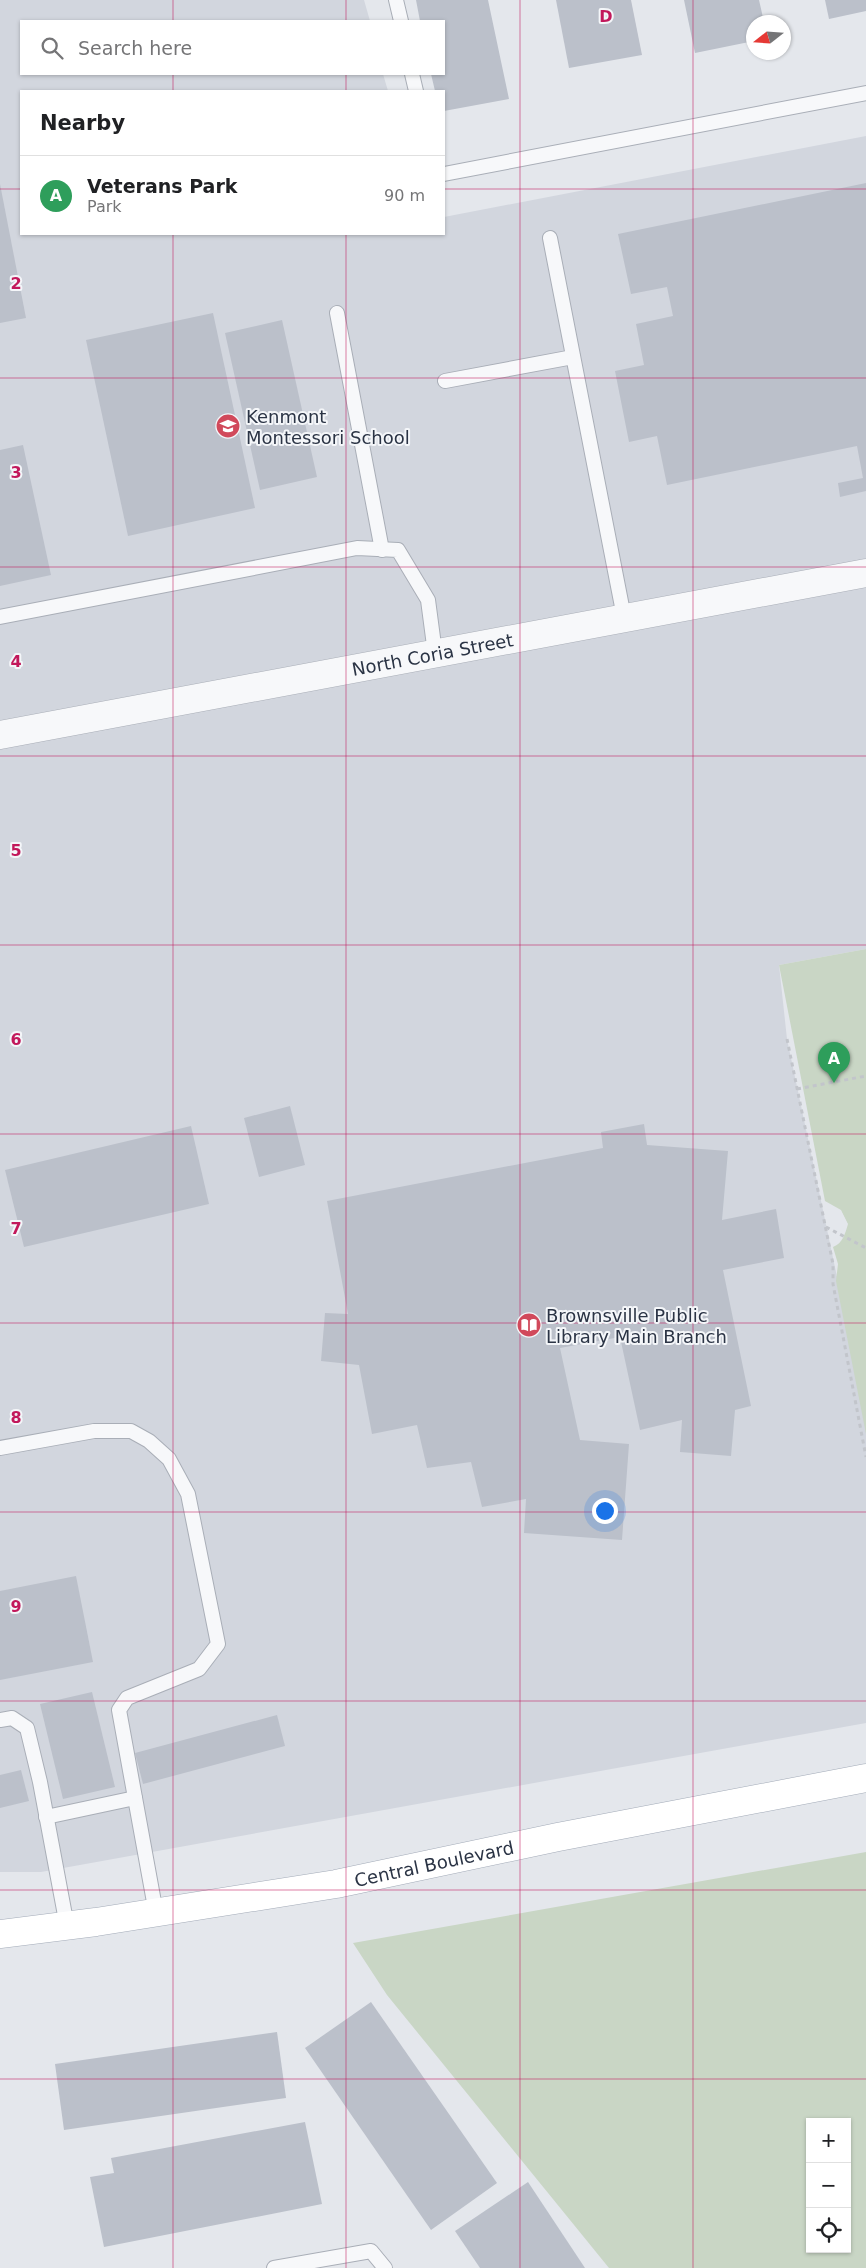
<!DOCTYPE html>
<meta charset="utf-8">
<style>
:root{--surface:#fff;--page:#f2f2f2;--text:#202124;--muted:#757577;--line:#e0e0e0;--accent:#d1495b}
body{margin:0;font-family:"DejaVu Sans",sans-serif;background:var(--page);color:var(--text)}
.controls{position:absolute;right:15px;bottom:15px;display:grid;overflow:hidden;border-radius:0px;box-shadow:0 1px 4px #0004}
.controls button{width:45px;height:45px;display:grid;place-items:center;padding:0;border:0;border-bottom:1px solid var(--line);background:var(--surface);color:var(--text);font:25px sans-serif}
.compass{position:absolute;left:746px;top:15px;width:45px;height:45px;border-radius:50%;background:var(--surface);box-shadow:0 1px 4px #0004;rotate:253deg}
.you{position:absolute;left:604px;top:1510px;width:18px;height:18px;margin:-12px;border:4px solid #fff;border-radius:50%;background:#1a73e8;box-shadow:0 0 0 8px #1a73e833}
.badge{display:grid;place-items:center;width:32px;height:32px;border-radius:50%;background:var(--accent);color:#fff;font-size:16px;font-weight:700}
.pin{position:absolute;translate:-50% -41px;filter:drop-shadow(0 1px 2px #0008)}
.pin::after{content:'';position:absolute;top:26px;width:18px;height:15px;background:inherit;clip-path:polygon(0 0,100% 0,50% 100%)}
.list{margin:0;padding:0;list-style:none}
h2{display:flex;justify-content:space-between;align-items:center;height:65px;margin:0;padding:0 20px;font-size:21px}
h2 small{font-size:16px;font-weight:400;color:var(--muted)}
.list li{display:grid;grid-template-columns:32px 1fr auto;gap:15px;align-items:center;box-sizing:border-box;height:80px;padding:0 20px;border-top:1px solid var(--line)}
.list b{display:block;font-size:19px;white-space:nowrap}
.list p{margin:0;font-size:16px;white-space:nowrap;color:var(--muted)}
.list em{font-size:16px;font-style:normal;color:var(--muted)}
.icon{flex:none;width:28px;height:28px;fill:none;stroke:currentColor;stroke-width:2;stroke-linecap:round;stroke-linejoin:round}
.map{position:relative;flex:none;width:866px;height:2268px;overflow:hidden}
.search{position:absolute;background:var(--surface);box-shadow:0 1px 4px #0004;left:20px;top:20px;width:425px;height:55px;display:flex;align-items:center;gap:12px;box-sizing:border-box;padding:0 18px;border-radius:0px;color:var(--muted);font-size:19px}
.panel{position:absolute;background:var(--surface);box-shadow:0 1px 4px #0004;left:20px;top:90px;width:425px;height:145px;border-radius:0px}
.map>svg:first-child{display:block}
</style>
<div class="map">
<svg width="866" height="2268" viewBox="0 0 866 2268">
<rect width="100%" height="100%" fill="#e4e7ec"/>
<polygon fill="#d2d6de" points="0,0 364,0 370,21 21,21 21,74 383,74 388,91 21,91 21,234 444,234 444,217 866,136 866,949 779,965 787,1039 866,1415 866,1723 41,1872 0,1872"/>
<g fill="#c9d6c5" fill-rule="evenodd">
<path d="M866,949v485l-30,-153 2,-17 -5,-17c10,-4 12,-13 15,-23l-7,-14 -16,-9 -46,-236z"/>
<path d="M866,1852v416h-257l-222,-273 -34,-52zM810,2122h37v127h-37z"/>
</g>
<g fill="#bbc0ca">
<polygon points="416,0 488,0 509,99 444,111 444,91 435,91 431,74 444,74 444,21 420,21"/>
<polygon points="556,0 631,0 642,55 569,68"/>
<polygon points="684,0 759,0 764,22 754,22 754,41 695,53"/>
<polygon points="825,0 866,0 866,11 829,19"/>
<polygon points="866,183 866,491 840,497 838,483 863,478 857,446 667,485 657,436 629,442 615,371 644,365 636,324 673,316 667,287 631,294 618,234"/>
<polygon points="0,184 26,318 0,323"/>
<polygon points="213,313 255,508 128,536 86,340"/>
<polygon points="282,320 317,477 260,490 225,333"/>
<polygon points="23,445 51,575 0,586 0,450"/>
<polygon points="290,1106 305,1165 259,1177 244,1118"/>
<polygon points="644,1124 647,1145 728,1151 722,1220 776,1209 784,1258 723,1270 751,1406 735,1410 731,1456 680,1452 682,1420 640,1430 620,1337 560,1348 580,1440 629,1444 622,1540 524,1533 526,1499 482,1507 471,1462 427,1468 417,1425 372,1434 359,1365 321,1361 325,1313 348,1314 327,1201 603,1148 601,1132"/>
<polygon points="191,1126 209,1204 24,1247 5,1170"/>
<polygon points="76,1576 93,1662 0,1680 0,1591"/>
<polygon points="92,1692 115,1787 63,1799 40,1704"/>
<polygon points="277,1715 285,1746 143,1784 135,1753"/>
<polygon points="21,1770 29,1801 0,1808 0,1775"/>
<polygon points="371,2002 497,2183 431,2230 305,2048"/>
<polygon points="277,2032 286,2098 64,2130 55,2064"/>
<polygon points="305,2122 322,2204 104,2247 90,2177 114,2173 111,2158"/>
<polygon points="528,2182 585,2268 480,2268 455,2231"/>
</g>
<g fill="none" stroke-linecap="round" stroke-linejoin="round">
<defs>
<g id="service">
<polyline points="396,0 401,21"/>
<polyline points="412,74 416,91"/>
<polyline points="444,174 866,93"/>
<polyline points="550,238 624,617"/>
<polyline points="337,313 382,550"/>
<polyline points="445,381 573,357"/>
<polyline points="0,617 357,548 398,550 428,600 435,653"/>
<polyline points="0,1448 94,1431 131,1431 149,1441 169,1459 188,1494 218,1644 199,1669 127,1698 119,1710 156,1913"/>
<polyline points="0,1720 12,1718 27,1728 40,1782 67,1926"/>
<polyline points="46,1817 135,1798"/>
<polyline points="274,2268 371,2251 385,2268"/>
</g>
<g id="tertiary">
<path id="s1" d="M0,735l866,-162"/>
</g>
<g id="primary">
<path id="s2" d="M0,1934l96,-12 240,-38 222,-47 308,-59"/>
</g>
</defs>
<use href="#service" stroke="#a9aeb7" stroke-width="16"/>
<use href="#tertiary" stroke="#a9aeb7" stroke-width="29"/>
<use href="#primary" stroke="#a3abb8" stroke-width="29"/>
<g stroke="#c2c5cb" stroke-width="3" stroke-dasharray="4 4" stroke-linecap="butt">
<polyline points="787,1039 833,1264 833,1284 866,1457"/>
<polyline points="797,1089 866,1076"/>
<polyline points="826,1227 866,1248"/>
</g>
<use href="#service" stroke="#f7f8fa" stroke-width="14"/>
<use href="#tertiary" stroke="#f7f8fa" stroke-width="28"/>
<use href="#primary" stroke="#fff" stroke-width="28"/>
</g>
<path fill="none" stroke="#c2185b" stroke-width="1" stroke-opacity="0.55" d="M173,0v21M346,0v21M520,0v2268M693,0v2268M173,74v17M346,74v17M0,189h21M444,189h422M173,234v2034M346,234v2034M0,378h866M0,567h866M0,756h866M0,945h866M0,1134h866M0,1323h866M0,1512h866M0,1701h866M0,1890h866M0,2079h866"/>
<defs>
<symbol id="school-disc" viewBox="-11 -11 22 22"><circle r="9.5" fill="#d1495b" stroke="#f4f6f9"/><path d="M0-5L7-2L0 1L-7-2ZM-4 1L0 2.5L4 1V4Q0 6-4 4Z" fill="#fff"/></symbol>
<symbol id="library-disc" viewBox="-11 -11 22 22"><circle r="9.5" fill="#d1495b" stroke="#f4f6f9"/><path d="M-6-4Q-3-5.5-.7-3.5V5Q-3 3-6 4ZM6-4Q3-5.5 .7-3.5V5Q3 3 6 4Z" fill="#fff"/></symbol>
</defs>
<g fill-rule="evenodd">
<use href="#school-disc" x="214" y="412" width="28" height="28"/>
<use href="#library-disc" x="515" y="1311" width="28" height="28"/>
</g>
<g text-anchor="middle" dominant-baseline="central" stroke-width="4" stroke-linejoin="round" paint-order="stroke">
<g font-size="18" fill="#2b3445" stroke="#f4f6f9" text-anchor="start">
<text x="246" y="416">Kenmont<tspan x="246" dy="21">Montessori School</tspan></text>
<text x="546" y="1315">Brownsville Public<tspan x="546" dy="21">Library Main Branch</tspan></text>
</g>
<g font-size="18" fill="#2b3445" stroke="#f4f6f9">
<text stroke="none"><textPath href="#s1" startOffset="440">North Coria Street</textPath></text>
<text stroke="none"><textPath href="#s2" startOffset="440">Central Boulevard</textPath></text>
</g>
</g>
<g font-size="16" text-anchor="middle" font-weight="bold" fill="#c2185b" stroke="#f4f6f9" stroke-width="4" stroke-linejoin="round" paint-order="stroke">
<text x="606" y="22">D</text>
<text x="16" y="289">2</text>
<text x="16" y="478">3</text>
<text x="16" y="667">4</text>
<text x="16" y="856">5</text>
<text x="16" y="1045">6</text>
<text x="16" y="1234">7</text>
<text x="16" y="1423">8</text>
<text x="16" y="1612">9</text>
</g>
</svg>
<div class="controls">
<button>+</button>
<button>−</button>
<button><svg class="icon" aria-label="locate" viewBox="0 0 24 24"><circle cx="12" cy="12" r="6"/><path d="M12 2v4M12 18v4M2 12h4M18 12h4"/></svg></button>
</div>
<svg class="compass" viewBox="-18 -18 36 36"><path d="M0-13l5 13h-10z" fill="#e53935"/><path d="M0 13l5-13h-10z" fill="#757577"/></svg>
<div class="you"></div>
<div class="pin badge" style="left:834px;top:1083px;background:#2e9e5b">A</div>
<div class="search"><svg class="icon" aria-label="search" viewBox="0 0 24 24"><circle cx="10" cy="10" r="6"/><path d="M15 15l6 6"/></svg>Search here</div>
<section class="panel">
<h2>Nearby<small></small></h2>
<ul class="list">
<li><span class="badge" style="background:#2e9e5b">A</span><div><b>Veterans Park</b><p>Park</p></div><em>90 m</em></li>
</ul>
</section>
</div>
